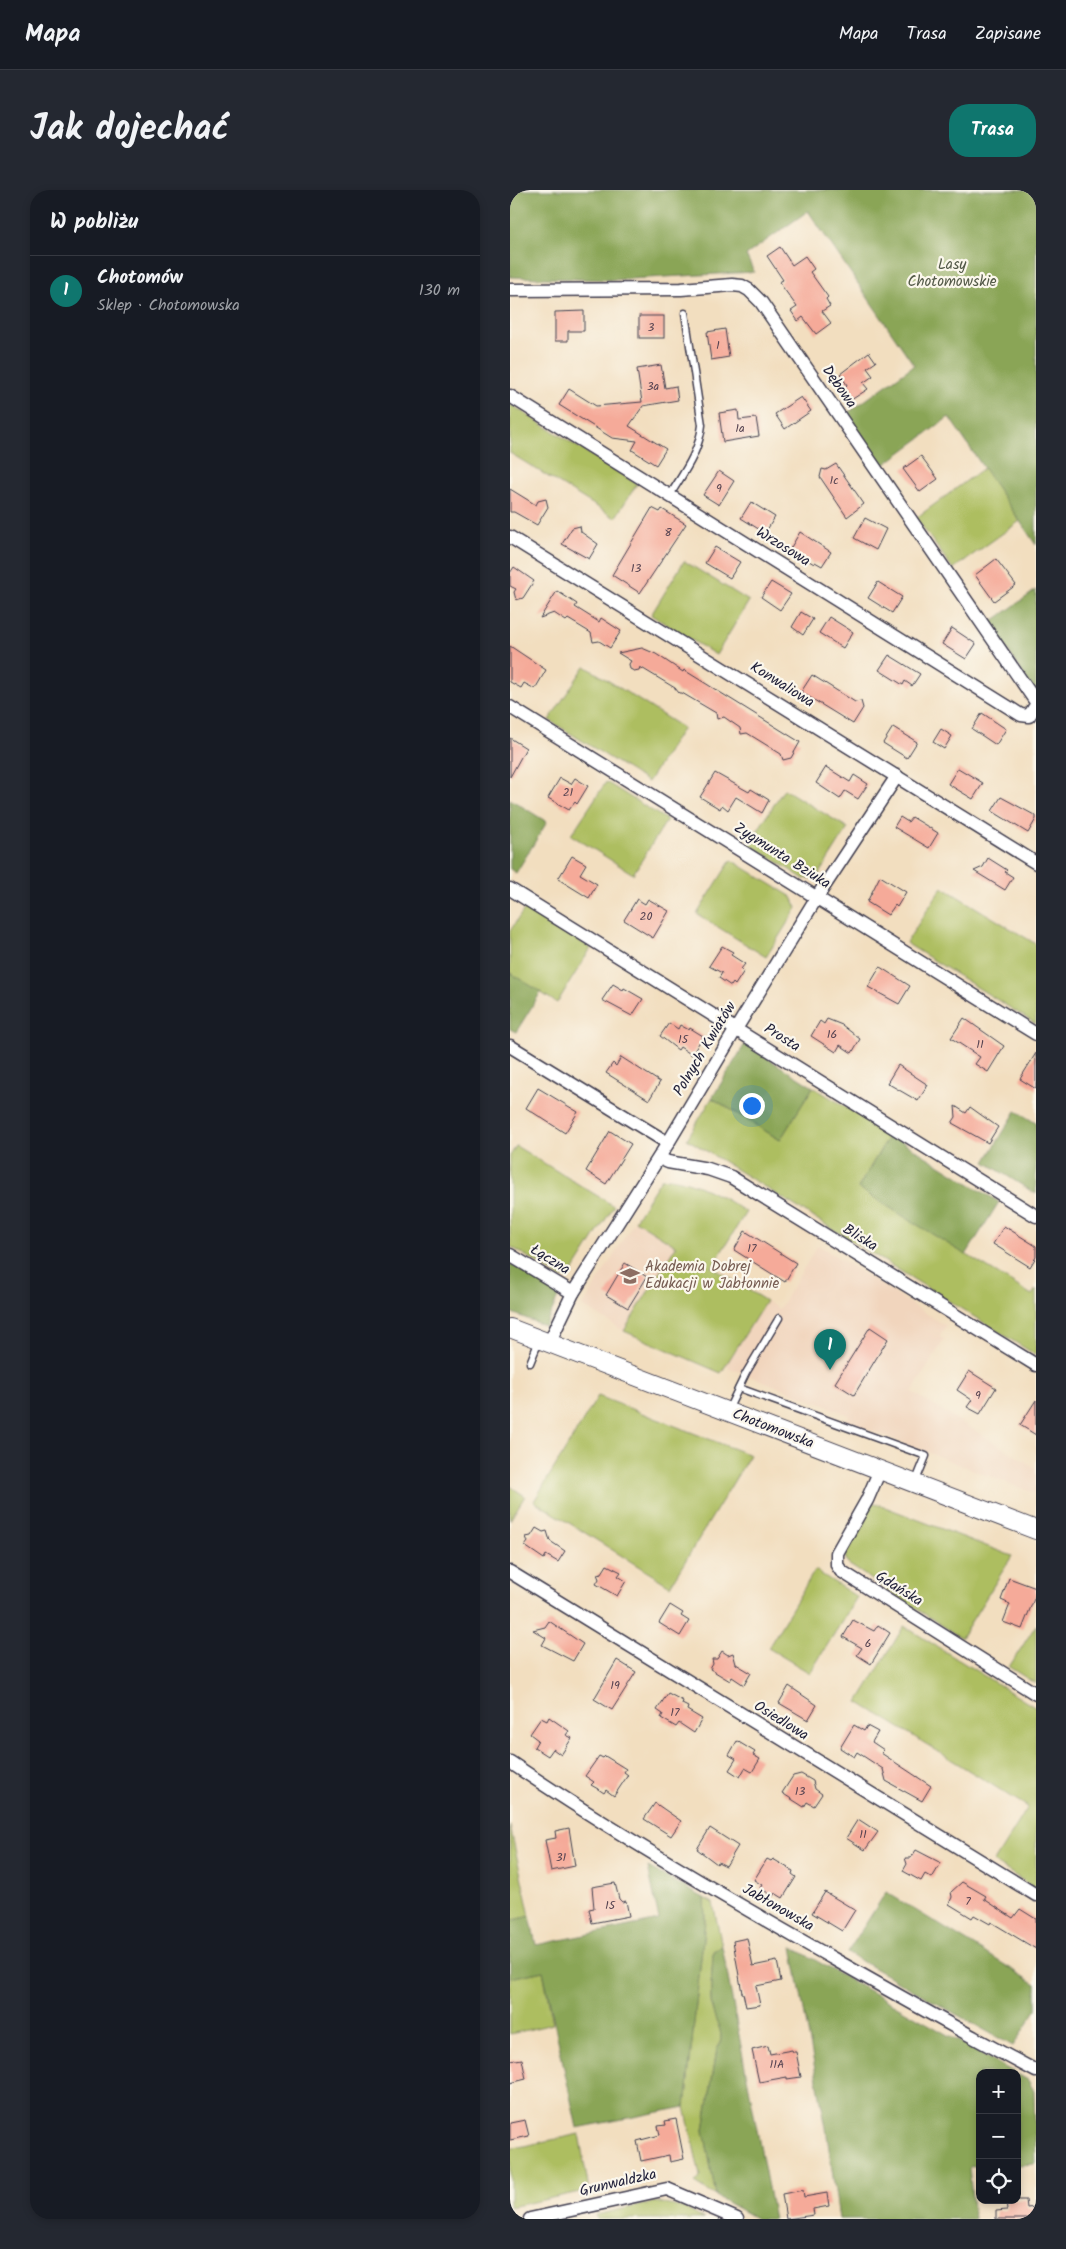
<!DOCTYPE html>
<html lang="pl">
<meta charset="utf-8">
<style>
:root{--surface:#171b24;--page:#242831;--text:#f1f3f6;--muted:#9ea1a6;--line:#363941;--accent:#0f766e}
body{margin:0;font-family:Kalam,sans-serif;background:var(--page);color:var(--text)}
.controls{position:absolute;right:15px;bottom:15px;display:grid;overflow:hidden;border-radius:10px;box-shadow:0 2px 8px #0003}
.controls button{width:45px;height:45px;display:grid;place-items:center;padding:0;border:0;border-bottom:1px solid var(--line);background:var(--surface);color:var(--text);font:25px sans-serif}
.you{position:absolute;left:241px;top:915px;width:18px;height:18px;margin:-12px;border:4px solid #fff;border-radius:50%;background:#1a73e8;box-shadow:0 0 0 8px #1a73e833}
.badge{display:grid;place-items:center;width:32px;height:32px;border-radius:50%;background:var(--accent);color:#fff;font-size:16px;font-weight:700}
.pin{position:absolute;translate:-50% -41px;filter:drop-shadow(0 1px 2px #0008)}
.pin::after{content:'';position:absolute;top:26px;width:18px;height:15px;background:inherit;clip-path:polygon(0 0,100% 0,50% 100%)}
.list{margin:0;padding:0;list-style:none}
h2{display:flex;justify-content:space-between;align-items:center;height:65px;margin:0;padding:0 20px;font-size:21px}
h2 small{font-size:16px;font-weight:400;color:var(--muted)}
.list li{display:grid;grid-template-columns:32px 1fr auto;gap:15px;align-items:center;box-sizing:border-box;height:70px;padding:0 20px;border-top:1px solid var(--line)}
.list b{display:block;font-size:19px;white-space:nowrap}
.list p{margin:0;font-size:16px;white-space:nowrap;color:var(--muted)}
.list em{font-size:16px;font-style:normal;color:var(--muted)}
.icon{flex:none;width:28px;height:28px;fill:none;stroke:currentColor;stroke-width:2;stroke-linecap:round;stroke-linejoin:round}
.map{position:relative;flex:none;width:526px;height:2029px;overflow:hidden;border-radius:20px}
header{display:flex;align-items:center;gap:30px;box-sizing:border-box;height:70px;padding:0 25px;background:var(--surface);border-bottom:1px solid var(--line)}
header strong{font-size:24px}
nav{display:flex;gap:28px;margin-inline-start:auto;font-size:18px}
.intro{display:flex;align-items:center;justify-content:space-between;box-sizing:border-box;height:120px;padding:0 30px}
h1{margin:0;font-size:35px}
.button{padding:12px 22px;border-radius:20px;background:var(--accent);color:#fff;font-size:18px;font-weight:700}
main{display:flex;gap:30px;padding:0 30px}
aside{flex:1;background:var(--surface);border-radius:20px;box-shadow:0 2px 8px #0003}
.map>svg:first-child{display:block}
</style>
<header>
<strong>Mapa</strong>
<nav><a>Mapa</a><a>Trasa</a><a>Zapisane</a></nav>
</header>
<div class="intro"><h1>Jak dojechać</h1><a class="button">Trasa</a></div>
<main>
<aside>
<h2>W pobliżu<small></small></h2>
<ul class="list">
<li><span class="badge">1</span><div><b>Chotomów</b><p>Sklep · Chotomowska</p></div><em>130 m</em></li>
</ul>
</aside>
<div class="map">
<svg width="526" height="2029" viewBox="0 0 526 2029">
<rect width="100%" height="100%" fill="#fbf7ec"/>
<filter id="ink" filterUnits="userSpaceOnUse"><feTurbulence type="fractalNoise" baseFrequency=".02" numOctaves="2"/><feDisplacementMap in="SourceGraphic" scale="10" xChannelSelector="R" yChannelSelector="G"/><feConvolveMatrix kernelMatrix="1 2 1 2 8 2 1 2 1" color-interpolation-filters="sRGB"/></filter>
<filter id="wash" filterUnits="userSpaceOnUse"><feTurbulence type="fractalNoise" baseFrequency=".0096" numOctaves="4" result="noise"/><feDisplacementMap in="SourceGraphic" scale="20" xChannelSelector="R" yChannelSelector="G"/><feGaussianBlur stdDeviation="1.12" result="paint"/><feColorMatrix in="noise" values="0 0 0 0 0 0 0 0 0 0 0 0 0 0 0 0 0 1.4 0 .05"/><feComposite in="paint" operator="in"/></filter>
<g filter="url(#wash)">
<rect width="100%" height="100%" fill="#f2debf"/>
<g fill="#f1d5bd">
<polygon points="125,1030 167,1056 114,1141 73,1116"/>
<polygon points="308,1055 436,1136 429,1146 434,1150 402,1202 526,1278 526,1304 336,1231 339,1225 215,1176 256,1111 269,1119"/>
</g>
<g fill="#adbe61" stroke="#68704e">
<polygon points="0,214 127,294 105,328 0,263"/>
<polygon points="474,278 510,331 443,379 406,328"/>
<polygon points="174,371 239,411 206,465 141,425"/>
<polygon points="75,476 173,538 138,592 39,530"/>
<polygon points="96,592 157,630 123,684 61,645"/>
<polygon points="274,599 338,638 307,687 294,689 239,654"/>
<polygon points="221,670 282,707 287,718 256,767 187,724"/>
<polygon points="432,697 526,754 526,834 396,753"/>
<polygon points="15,718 81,758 47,813 0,783 0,741"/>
<polygon points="303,897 380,944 348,998 522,1105 526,1099 526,1165 177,949 202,908 270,950"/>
<polygon points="6,956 104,1016 60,1086 52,1088 0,1056 0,966"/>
<path d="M160,988c27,4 53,19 76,34l-34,55 54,34 -45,72 -97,-42 52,-85 -41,-26 26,-41z"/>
<polygon points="88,1206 240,1265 160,1396 24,1311"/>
<polygon points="0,1296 15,1306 0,1330"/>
<polygon points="362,1312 502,1366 451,1448 338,1374 334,1363"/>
<polygon points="305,1380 347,1407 300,1483 258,1458"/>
<polygon points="526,1435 526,1494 499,1477"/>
<polygon points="394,1436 526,1518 526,1699 484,1672 518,1617 348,1512"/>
<polygon points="0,1636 20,1726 0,1731"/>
<path d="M194,1708l9,5 9,43 -9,5c0,16 -4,42 -1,57 4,15 15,26 5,41l-13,81 12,66 -21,-13 5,-7 -15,-69 20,-187z"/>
<polygon points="33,1781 43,1834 0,1844 0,1788"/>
<polygon points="69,1944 79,2000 0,2017 0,1959"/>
<polygon points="145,2012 174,2018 194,2029 87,2029 86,2025"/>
</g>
<g fill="#8aa557" stroke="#566449">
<polygon points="0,0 526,0 526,355 439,227 371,277 335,225 404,175 298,21 236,65 244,82 101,90 0,87"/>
<polygon points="526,400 526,504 480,433"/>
<polygon points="0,609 37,632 6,683 0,679"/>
<polygon points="0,783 31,802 6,842 0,839"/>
<polygon points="235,854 303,897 270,950 202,908"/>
<polygon points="506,921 526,933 526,1004 475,972"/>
<polygon points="380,944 489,1012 456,1065 348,998"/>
<polygon points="0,1073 45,1099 49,1105 35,1136 0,1122"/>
<polygon points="138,1677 194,1708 195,1730 175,1917 67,1938 33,1781 0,1788 0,1731 20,1726 26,1755 149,1730"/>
<polygon points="376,1702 526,1794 526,1820 503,1856 337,1763"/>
<path d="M212,1756l52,273h-17l-41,-23 -12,-66 13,-81c10,-15 -2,-26 -5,-41 -3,-16 1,-41 1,-57z"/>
<polygon points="282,1757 505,1883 470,1883 470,1976 459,1977 464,2029 329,2029 316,1938"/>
<polygon points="507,1884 518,1890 524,1901 526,1974 507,1975"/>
</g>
<g id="blocks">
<g fill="#f5aa99">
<polygon points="270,57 282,75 295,66 304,79 300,82 318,107 316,109 320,116 312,121 321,133 306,144 293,127 288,131 281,121 287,117 269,92 273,90 257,66"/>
<polygon points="74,121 74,141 58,141 58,151 45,151 45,122"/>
<rect x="129" y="126" width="25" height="22"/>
<polygon points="215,139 219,167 201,170 197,142"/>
<polygon points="359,162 366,172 357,178 363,186 353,193 358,199 341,210 334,198 337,195 330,184"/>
<polygon points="151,175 155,198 166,196 168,210 133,216 119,236 156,259 146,275 122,260 127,251 102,248 49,215 59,199 86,216 132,212 127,179"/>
<polygon points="291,207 301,221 275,239 265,224"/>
<polygon points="228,220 229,230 246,228 249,246 213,252 209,223"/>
<polygon points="411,266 428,289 410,302 393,279"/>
<polygon points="326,274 354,314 337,327 310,287 312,279 316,280"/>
<polygon points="209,281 224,291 209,315 193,305"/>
<polygon points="0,299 26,315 28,311 36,309 38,317 27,335 4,322 0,322"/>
<polygon points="241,312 265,327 255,343 231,328"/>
<polygon points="142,318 150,322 152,319 176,334 130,403 102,385"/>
<polygon points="355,328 376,339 366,360 344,348"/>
<polygon points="70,336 71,342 88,354 79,369 52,354 62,338"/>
<polygon points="290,342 321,362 312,376 305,372 304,374 280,359"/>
<polygon points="205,357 230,372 220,388 195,373"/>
<polygon points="486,369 506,395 484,411 465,385"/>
<polygon points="4,377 24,391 13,408 6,410 4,402 6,399 0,396 0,383"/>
<polygon points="261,392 281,404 270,420 251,407"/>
<polygon points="368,392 392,407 382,423 358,408"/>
<polygon points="47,401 67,414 65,417 89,432 91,428 111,441 100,458 89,451 83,452 81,443 58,429 56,431 44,423 30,428"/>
<polygon points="291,422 303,429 293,445 282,437"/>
<polygon points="319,427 343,442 333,458 309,443"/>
<polygon points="442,438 466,454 456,469 432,454"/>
<polygon points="0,456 36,480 25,499 14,493 11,498 0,492"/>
<polygon points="132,458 146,464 173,482 174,480 290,552 281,568 273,570 271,564 237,543 231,544 230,538 214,527 207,529 206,523 172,503 169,503 165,498 130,477 129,480 124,481 120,479 119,474 121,471 108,463"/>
<polygon points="379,465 410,484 402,496 395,491 393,495 369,480"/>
<polygon points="302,485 345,512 351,511 353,518 343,534 291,502"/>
<polygon points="472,523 496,539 486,555 462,539"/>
<polygon points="383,537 407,552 397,568 373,553"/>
<polygon points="431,539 442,546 434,559 423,552"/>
<polygon points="0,548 16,558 0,587"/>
<polygon points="316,577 340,592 344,585 358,594 348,609 335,601 330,609 306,593"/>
<polygon points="448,578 473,593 463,609 438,594"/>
<polygon points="205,583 239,602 241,599 259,610 252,623 226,607 218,620 212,615 210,619 190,607"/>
<polygon points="50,588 61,594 65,588 78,596 67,614 65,612 59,620 38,608"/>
<polygon points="491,607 526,626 526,629 518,643 482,621"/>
<polygon points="390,627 398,632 402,627 428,643 419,658 384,637"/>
<polygon points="62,666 76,674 70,684 87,694 79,708 48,689"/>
<polygon points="478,668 497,680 495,682 503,687 495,700 464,681 473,677"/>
<polygon points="370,686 396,702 387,717 385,715 378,725 357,712"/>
<polygon points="127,709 135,714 138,709 159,721 143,748 114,730"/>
<polygon points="212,756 223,762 221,765 235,774 231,779 234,781 225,795 223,793 221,796 209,788 212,783 199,776"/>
<polygon points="370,777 400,796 389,814 358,797"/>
<polygon points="103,794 113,800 114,798 133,809 122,826 92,810"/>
<polygon points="454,828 494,856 478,882 465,874 470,867 441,848"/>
<polygon points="317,829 332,835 350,849 342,863 330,855 326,862 301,846 310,831 314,834"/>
<polygon points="159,833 168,839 170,835 179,840 180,838 193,846 182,865 170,857 168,860 150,846"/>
<polygon points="526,863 526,899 510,889"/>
<polygon points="111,867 150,892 139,910 96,883 103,873 106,876"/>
<polygon points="388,875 418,895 408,911 377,893"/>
<polygon points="28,898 68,922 55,943 16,918"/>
<polygon points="445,916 456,923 460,917 488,937 478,953 442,933 446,927"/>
<polygon points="100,941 121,954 96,994 76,981"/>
<polygon points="494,1036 526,1056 526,1067 520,1077 483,1054"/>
<polygon points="235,1041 286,1073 275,1092 224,1060"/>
<polygon points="115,1073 137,1087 118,1118 96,1105"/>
<polygon points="360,1137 378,1149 344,1205 325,1193"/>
<polygon points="459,1181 486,1198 470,1224 457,1217 462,1210 447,1200"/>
<polygon points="526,1210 526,1245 510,1235"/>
<polygon points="26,1338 33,1342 37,1341 40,1351 55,1361 48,1372 36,1365 34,1369 15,1356 18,1352 16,1347 21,1346"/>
<polygon points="97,1375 111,1382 108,1386 116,1391 107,1406 86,1394 89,1389 87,1384 92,1383"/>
<polygon points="499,1388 526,1398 526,1404 512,1439 493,1432 500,1414 491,1410"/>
<polygon points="160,1415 173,1423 171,1426 179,1431 170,1446 149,1433"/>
<polygon points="343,1430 364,1441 368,1435 380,1443 361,1474 347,1465 352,1458 333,1447"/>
<polygon points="39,1431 73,1454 63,1471 32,1455 36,1448 23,1440 35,1437"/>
<polygon points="212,1461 218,1465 223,1463 226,1474 241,1483 234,1495 222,1487 220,1491 200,1479 203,1474 202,1469 207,1469"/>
<polygon points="107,1470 126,1482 102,1520 84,1509"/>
<polygon points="279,1496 307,1515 298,1530 269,1513"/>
<polygon points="158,1503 173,1511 172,1514 178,1517 177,1520 192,1529 184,1543 169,1533 166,1537 151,1528 153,1524 147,1520"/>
<polygon points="39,1527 59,1541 56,1545 62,1548 51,1565 43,1559 38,1566 24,1557 28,1550 20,1544 31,1528 37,1531"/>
<polygon points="344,1535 354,1541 357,1536 368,1542 362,1552 374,1560 371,1563 421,1596 412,1611 376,1591 373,1579 347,1562 344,1567 330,1558"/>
<polygon points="227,1551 245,1562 243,1565 250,1569 242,1582 235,1578 230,1587 219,1580 226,1569 219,1565"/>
<polygon points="89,1566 93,1568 95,1566 116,1579 114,1582 118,1585 104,1606 96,1600 94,1603 88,1599 81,1595 84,1592 75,1586"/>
<polygon points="291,1584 303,1591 305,1599 312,1604 304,1616 297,1612 294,1617 272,1603 283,1586"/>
<polygon points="145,1613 171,1631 161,1646 134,1629"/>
<polygon points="348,1629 368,1642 355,1660 336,1648"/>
<polygon points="59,1638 65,1676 41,1681 35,1650 46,1648 45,1641"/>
<polygon points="200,1638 228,1656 216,1676 208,1672 207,1674 187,1659"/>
<polygon points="406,1660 431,1673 422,1688 415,1684 411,1691 393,1681 397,1674 395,1668 401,1668"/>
<polygon points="257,1669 261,1671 263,1669 283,1681 282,1684 286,1687 273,1708 265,1703 263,1706 250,1698 252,1695 244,1690"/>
<polygon points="452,1692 476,1706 474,1709 503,1728 510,1719 526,1729 526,1759 481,1732 480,1734 464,1725 462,1728 439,1714 442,1707 441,1702"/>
<polygon points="105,1693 109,1709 112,1712 116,1711 119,1726 82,1733 79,1719 84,1718 82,1697"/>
<polygon points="315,1702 345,1720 332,1741 302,1723"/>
<polygon points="237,1748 243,1776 267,1771 271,1791 246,1796 250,1815 236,1817 233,1803 232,1803 223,1751"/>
<polygon points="258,1856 260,1864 282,1860 283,1862 286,1862 291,1887 277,1889 277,1887 249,1892 242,1860"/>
<polygon points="12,1869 16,1889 0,1893 0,1871"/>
<polygon points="166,1929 174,1969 160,1972 159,1965 131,1971 127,1951 150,1945 148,1936 156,1935 155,1931"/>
<polygon points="15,1930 19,1946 0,1950 0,1933"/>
<polygon points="293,2000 294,2007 317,2003 319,2016 303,2019 304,2025 276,2029 272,2004"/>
<polygon points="496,2010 516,2010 517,2018 526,2017 526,2029 486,2029 486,2021 497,2020"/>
</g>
</g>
</g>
<g filter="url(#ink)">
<use href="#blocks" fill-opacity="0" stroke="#413e4f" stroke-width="1"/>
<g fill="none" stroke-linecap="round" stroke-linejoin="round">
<defs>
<g id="lane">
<path d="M160,305c14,-23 29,-42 32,-70l-17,-112"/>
<polyline points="20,1173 29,1151"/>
<polyline points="229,1198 416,1266 405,1293"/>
<polyline points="218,1220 236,1183 269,1128"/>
</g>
<g id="street">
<polyline points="0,100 171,99 222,95 232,96 239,100 251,112 526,512"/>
<polyline points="0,206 511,525 519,526 526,515"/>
<polyline points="0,347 526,673"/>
<polyline points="0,517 526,844"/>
<polyline points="0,699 526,1026"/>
<polyline points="0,856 158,953"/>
<polyline points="149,968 158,972 198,979 221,987 526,1175"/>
<polyline points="0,1065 63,1103"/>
<polyline points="39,1153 63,1103 158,953 226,839 307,707 387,586"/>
<polyline points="370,1280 357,1310 327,1363 327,1375 331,1381 526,1504"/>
<polyline points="0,1382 526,1705"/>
<path d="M0,1572c97,66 199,126 301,184 74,42 149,85 225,125"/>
<polyline points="20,2029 157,1999 227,2029"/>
</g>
<polyline id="secondary" points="0,1138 526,1340"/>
</defs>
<use href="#lane" stroke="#413e4f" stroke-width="9"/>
<use href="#street" stroke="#413e4f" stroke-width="15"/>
<use href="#secondary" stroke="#413e4f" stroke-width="20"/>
<use href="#lane" stroke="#fff" stroke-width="6"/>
<use href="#street" stroke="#fff" stroke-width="12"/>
<use href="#secondary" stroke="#fff" stroke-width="18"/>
</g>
</g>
<defs>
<symbol id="school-bare" viewBox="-9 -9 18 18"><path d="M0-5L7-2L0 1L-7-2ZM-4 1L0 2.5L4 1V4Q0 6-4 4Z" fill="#8d6e63" stroke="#fbf7ec" stroke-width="2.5" paint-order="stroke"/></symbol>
</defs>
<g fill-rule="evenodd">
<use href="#school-bare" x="106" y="1072" width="28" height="28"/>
</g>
<g text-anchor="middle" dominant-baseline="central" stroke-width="4.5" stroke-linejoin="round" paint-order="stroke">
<g font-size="12" fill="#574452">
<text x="141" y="137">3</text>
<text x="208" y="155">1</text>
<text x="143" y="196">3a</text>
<text x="230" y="238">1a</text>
<text x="324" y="290">1c</text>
<text x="209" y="298">9</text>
<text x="158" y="342">8</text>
<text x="126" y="378">13</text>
<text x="58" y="602">21</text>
<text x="136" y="726">20</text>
<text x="322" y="844">16</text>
<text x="173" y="849">15</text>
<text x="470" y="854">11</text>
<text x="242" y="1058">17</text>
<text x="468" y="1205">9</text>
<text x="358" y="1453">6</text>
<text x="105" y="1495">19</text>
<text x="165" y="1522">17</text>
<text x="290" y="1601">13</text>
<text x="353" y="1644">11</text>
<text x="51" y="1667">31</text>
<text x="458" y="1711">7</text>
<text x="100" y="1715">15</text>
<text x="267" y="1874">11A</text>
</g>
<g font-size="15" fill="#535948" stroke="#fbf7ec">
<text x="442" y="75">Lasy<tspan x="442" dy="17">Chotomowskie</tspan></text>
</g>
<g font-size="15" fill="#22223b" stroke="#fbf7ec">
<text transform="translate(329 197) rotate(55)">Dębowa</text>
<text transform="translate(273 357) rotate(32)">Wrzosowa</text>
<text transform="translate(272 495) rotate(32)">Konwaliowa</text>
<text transform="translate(272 666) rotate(32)">Zygmunta Bziuka</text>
<text transform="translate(272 848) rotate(32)">Prosta</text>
<text transform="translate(195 859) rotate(-59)">Polnych Kwiatów</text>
<text transform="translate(350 1048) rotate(32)">Bliska</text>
<text transform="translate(40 1070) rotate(32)">Łączna</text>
<text transform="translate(263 1239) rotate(21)">Chotomowska</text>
<text transform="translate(389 1399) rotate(32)">Gdańska</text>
<text transform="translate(271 1531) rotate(32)">Osiedlowa</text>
<text transform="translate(268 1718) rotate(30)">Jabłonowska</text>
<text transform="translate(108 1993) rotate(-13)">Grunwaldzka</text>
</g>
<g font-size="15" fill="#785e54" stroke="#fbf7ec" text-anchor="start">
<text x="135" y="1077">Akademia Dobrej<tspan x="135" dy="17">Edukacji w Jabłonnie</tspan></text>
</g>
</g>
</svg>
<div class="controls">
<button>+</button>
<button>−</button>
<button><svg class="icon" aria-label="locate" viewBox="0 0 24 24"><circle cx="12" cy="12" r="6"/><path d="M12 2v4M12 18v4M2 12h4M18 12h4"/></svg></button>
</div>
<div class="you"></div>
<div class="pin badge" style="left:320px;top:1180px">1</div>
</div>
</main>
